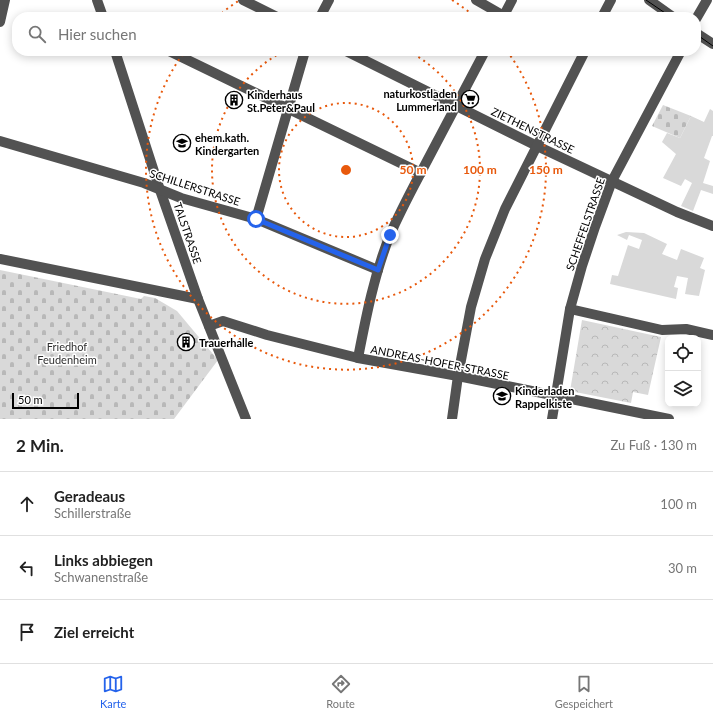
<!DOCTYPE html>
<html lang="de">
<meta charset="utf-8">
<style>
:root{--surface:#fff;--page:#f2f2f2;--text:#222;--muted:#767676;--line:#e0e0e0;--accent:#2563eb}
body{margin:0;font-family:Lato,sans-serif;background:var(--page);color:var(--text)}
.controls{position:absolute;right:12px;bottom:12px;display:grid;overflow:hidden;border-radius:8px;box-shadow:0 2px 10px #0003}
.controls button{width:36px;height:36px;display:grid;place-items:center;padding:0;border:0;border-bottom:1px solid var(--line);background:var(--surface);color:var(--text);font:20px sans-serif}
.scale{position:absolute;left:12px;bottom:10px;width:67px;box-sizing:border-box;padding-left:4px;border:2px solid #000;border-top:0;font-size:11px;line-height:14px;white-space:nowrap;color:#000;-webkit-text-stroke:3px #fff;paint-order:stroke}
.stop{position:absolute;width:12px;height:12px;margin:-9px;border:3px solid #2563eb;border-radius:50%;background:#fff}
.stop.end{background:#2563eb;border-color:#fff;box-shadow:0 1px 4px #0008}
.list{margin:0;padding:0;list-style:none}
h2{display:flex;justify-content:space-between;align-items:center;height:52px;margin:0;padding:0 16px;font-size:17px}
h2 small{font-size:13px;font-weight:400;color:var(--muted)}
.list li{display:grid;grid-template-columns:26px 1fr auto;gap:12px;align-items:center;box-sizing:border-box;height:64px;padding:0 16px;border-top:1px solid var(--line)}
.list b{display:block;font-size:15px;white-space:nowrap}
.list p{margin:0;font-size:13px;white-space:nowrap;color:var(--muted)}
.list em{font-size:13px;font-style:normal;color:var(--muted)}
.icon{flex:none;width:22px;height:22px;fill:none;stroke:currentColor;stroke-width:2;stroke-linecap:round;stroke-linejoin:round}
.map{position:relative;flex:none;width:713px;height:419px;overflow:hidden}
.search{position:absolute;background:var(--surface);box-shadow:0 2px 10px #0003;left:12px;right:12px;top:12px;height:44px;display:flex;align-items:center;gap:10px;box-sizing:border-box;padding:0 14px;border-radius:16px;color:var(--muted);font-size:15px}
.sheet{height:244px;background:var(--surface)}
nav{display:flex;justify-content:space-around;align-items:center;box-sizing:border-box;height:56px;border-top:1px solid var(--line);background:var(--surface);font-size:11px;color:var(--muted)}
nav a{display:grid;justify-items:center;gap:2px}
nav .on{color:var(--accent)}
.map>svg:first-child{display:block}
</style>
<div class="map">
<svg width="713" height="419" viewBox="0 0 713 419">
<defs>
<pattern id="cemetery-stones" width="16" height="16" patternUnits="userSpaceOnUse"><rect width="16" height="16" fill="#d9d9d9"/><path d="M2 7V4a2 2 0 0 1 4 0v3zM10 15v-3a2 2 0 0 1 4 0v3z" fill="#b8b8b8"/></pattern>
<pattern id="park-crowns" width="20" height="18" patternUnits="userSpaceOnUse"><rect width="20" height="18" fill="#d9d9d9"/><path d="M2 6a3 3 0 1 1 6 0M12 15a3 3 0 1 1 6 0" fill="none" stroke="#b8b8b8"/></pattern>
</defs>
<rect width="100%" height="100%" fill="#fff"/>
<g fill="url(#cemetery-stones)">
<polygon points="663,105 691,116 680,138 652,126"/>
<polygon points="0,270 141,299 144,296 155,298 177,311 218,360 174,419 0,419"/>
</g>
<polygon fill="url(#park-crowns)" points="582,320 661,337 648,395 633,392 631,403 570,391"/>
<g fill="#d9d9d9">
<polygon points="710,109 713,111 713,136 712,136 704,158 710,161 703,183 713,186 713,194 701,190 693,211 681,206 692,183 685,179 681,186 663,178 676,154 662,142 667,133 680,138 691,116 704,122"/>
<polygon points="626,232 644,233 667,244 662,254 677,260 681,249 704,258 700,268 705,270 699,296 685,294 688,278 677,276 674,287 678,288 676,299 610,284 612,275 618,276 628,245 639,249 642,240 629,235 627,240 617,235"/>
</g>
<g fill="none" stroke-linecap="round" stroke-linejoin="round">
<g stroke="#525252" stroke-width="10">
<polyline points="97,0 103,17"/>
<polyline points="243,0 277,17"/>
<polyline points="476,0 504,16"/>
<polyline points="649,0 673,17"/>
<polyline points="320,17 329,0"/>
<polyline points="503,17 512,0"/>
<polyline points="602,17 611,0"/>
<polyline points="696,19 707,0"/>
<polyline points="0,22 5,0"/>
<polyline points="696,33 713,44"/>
<polyline points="115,51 160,190 198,299 246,419"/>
<polyline points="169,51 421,173"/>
<polyline points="346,51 537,146 677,212 713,226"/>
<polyline points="0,141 144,183 181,198 256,219 378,270"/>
<polyline points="256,219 305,51"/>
<polyline points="0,259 198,299"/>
<polyline points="570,309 662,330 686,329 713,335"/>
<polyline points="209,326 223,321 267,335 358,358 458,376 669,419"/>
<path d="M358,358c8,-41 16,-83 32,-123 11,-26 25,-51 38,-76 19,-36 38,-72 57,-108"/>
<polyline points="452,419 458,376 471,307 485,259 505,209 585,51"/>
<polyline points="552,419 570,309 582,266 595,227 612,181 681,51"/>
</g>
<g stroke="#000" stroke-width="1">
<polyline points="646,0 671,17"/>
<polyline points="696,34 713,46"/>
</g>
</g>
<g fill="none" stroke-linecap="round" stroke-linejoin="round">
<polyline stroke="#2563eb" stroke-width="5" points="256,219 378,270 390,235"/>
</g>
<g fill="none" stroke="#e8590c" stroke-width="2" stroke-dasharray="2 4">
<circle cx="346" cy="170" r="67"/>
<path d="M408 51A134 134 0 1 1 284 51"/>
<path d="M217 17A200 200 0 0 1 240 0M452 0A200 200 0 0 1 475 17M507 51A200 200 0 1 1 185 51"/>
</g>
<defs>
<symbol id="supermarket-ring" viewBox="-11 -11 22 22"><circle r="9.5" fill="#fff" stroke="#000" stroke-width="1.5"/><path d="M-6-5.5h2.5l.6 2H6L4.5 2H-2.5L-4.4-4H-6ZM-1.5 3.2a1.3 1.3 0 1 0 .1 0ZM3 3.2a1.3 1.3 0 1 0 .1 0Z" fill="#000"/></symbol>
<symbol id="building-ring" viewBox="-11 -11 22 22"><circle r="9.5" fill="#fff" stroke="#000" stroke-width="1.5"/><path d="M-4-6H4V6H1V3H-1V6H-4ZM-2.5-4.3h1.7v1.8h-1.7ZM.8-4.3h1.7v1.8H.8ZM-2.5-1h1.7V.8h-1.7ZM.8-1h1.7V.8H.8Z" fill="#000"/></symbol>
<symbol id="school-ring" viewBox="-11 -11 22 22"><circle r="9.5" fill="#fff" stroke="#000" stroke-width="1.5"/><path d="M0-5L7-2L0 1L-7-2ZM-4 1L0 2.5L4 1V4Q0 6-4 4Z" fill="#000"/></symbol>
</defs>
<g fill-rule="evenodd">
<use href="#supermarket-ring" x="460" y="89" width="20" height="20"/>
<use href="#building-ring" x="224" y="90" width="20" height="20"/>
<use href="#school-ring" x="172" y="133" width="20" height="20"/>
<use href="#building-ring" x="176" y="332" width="20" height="20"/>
<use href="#school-ring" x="492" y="386" width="20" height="20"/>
</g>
<g text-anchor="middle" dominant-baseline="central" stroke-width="3" stroke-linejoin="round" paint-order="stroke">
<g font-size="11" font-weight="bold" fill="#000" stroke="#fff" text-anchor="start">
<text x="457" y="93" text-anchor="end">naturkostladen<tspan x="457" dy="13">Lummerland</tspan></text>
<text x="247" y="94">Kinderhaus<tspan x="247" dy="13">St.Peter&amp;Paul</tspan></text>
<text x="195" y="137">ehem.kath.<tspan x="195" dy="13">Kindergarten</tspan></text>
<text x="199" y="342">Trauerhalle</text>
<text x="515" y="390">Kinderladen<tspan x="515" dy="13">Rappelkiste</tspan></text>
</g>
<g font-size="11" fill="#000" stroke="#fff">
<text transform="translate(533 130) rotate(26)">ZIETHENSTRASSE</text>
<text transform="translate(195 187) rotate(18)">SCHILLERSTRASSE</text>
<text transform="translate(585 224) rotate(-71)">SCHEFFELSTRASSE</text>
<text transform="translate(188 233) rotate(71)">TALSTRASSE</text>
<text transform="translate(440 362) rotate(11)">ANDREAS-HOFER-STRASSE</text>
</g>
<g font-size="11" fill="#303030" stroke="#fff">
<text x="67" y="346">Friedhof<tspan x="67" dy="13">Feudenheim</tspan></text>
</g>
</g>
<circle cx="346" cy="170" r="6" fill="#e8590c" stroke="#fff" stroke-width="2"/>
<g font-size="12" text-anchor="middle" font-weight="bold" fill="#e8590c" stroke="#fff" stroke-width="3" stroke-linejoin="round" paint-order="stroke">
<text x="413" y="174">50 m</text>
<text x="480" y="174">100 m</text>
<text x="546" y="174">150 m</text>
</g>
</svg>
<div class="controls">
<button><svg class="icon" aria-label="locate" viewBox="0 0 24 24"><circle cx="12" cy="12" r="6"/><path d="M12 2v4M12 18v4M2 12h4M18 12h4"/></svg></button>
<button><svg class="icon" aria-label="layers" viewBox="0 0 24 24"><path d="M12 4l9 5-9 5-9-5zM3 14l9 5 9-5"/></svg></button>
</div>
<div class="scale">50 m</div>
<div class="stop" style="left:256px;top:219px"></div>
<div class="stop end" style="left:390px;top:235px"></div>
<div class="search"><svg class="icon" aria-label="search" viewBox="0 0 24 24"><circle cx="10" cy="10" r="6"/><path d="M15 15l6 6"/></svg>Hier suchen</div>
</div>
<section class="sheet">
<h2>2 Min.<small>Zu Fuß · 130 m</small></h2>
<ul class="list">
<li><svg class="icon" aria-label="ahead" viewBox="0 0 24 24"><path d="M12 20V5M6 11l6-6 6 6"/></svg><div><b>Geradeaus</b><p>Schillerstraße</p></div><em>100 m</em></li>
<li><svg class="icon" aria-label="left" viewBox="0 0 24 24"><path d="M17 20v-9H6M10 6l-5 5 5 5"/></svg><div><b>Links abbiegen</b><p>Schwanenstraße</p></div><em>30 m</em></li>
<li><svg class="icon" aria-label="arrive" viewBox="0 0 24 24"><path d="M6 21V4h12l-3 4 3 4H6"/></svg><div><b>Ziel erreicht</b></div></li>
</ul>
</section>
<nav>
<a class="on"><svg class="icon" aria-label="map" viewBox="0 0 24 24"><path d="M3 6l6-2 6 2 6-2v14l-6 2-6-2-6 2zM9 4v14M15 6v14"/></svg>Karte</a>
<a><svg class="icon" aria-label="directions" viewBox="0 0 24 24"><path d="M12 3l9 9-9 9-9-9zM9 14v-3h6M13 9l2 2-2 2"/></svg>Route</a>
<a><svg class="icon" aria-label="saved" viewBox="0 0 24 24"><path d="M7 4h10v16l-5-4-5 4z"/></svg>Gespeichert</a>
</nav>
